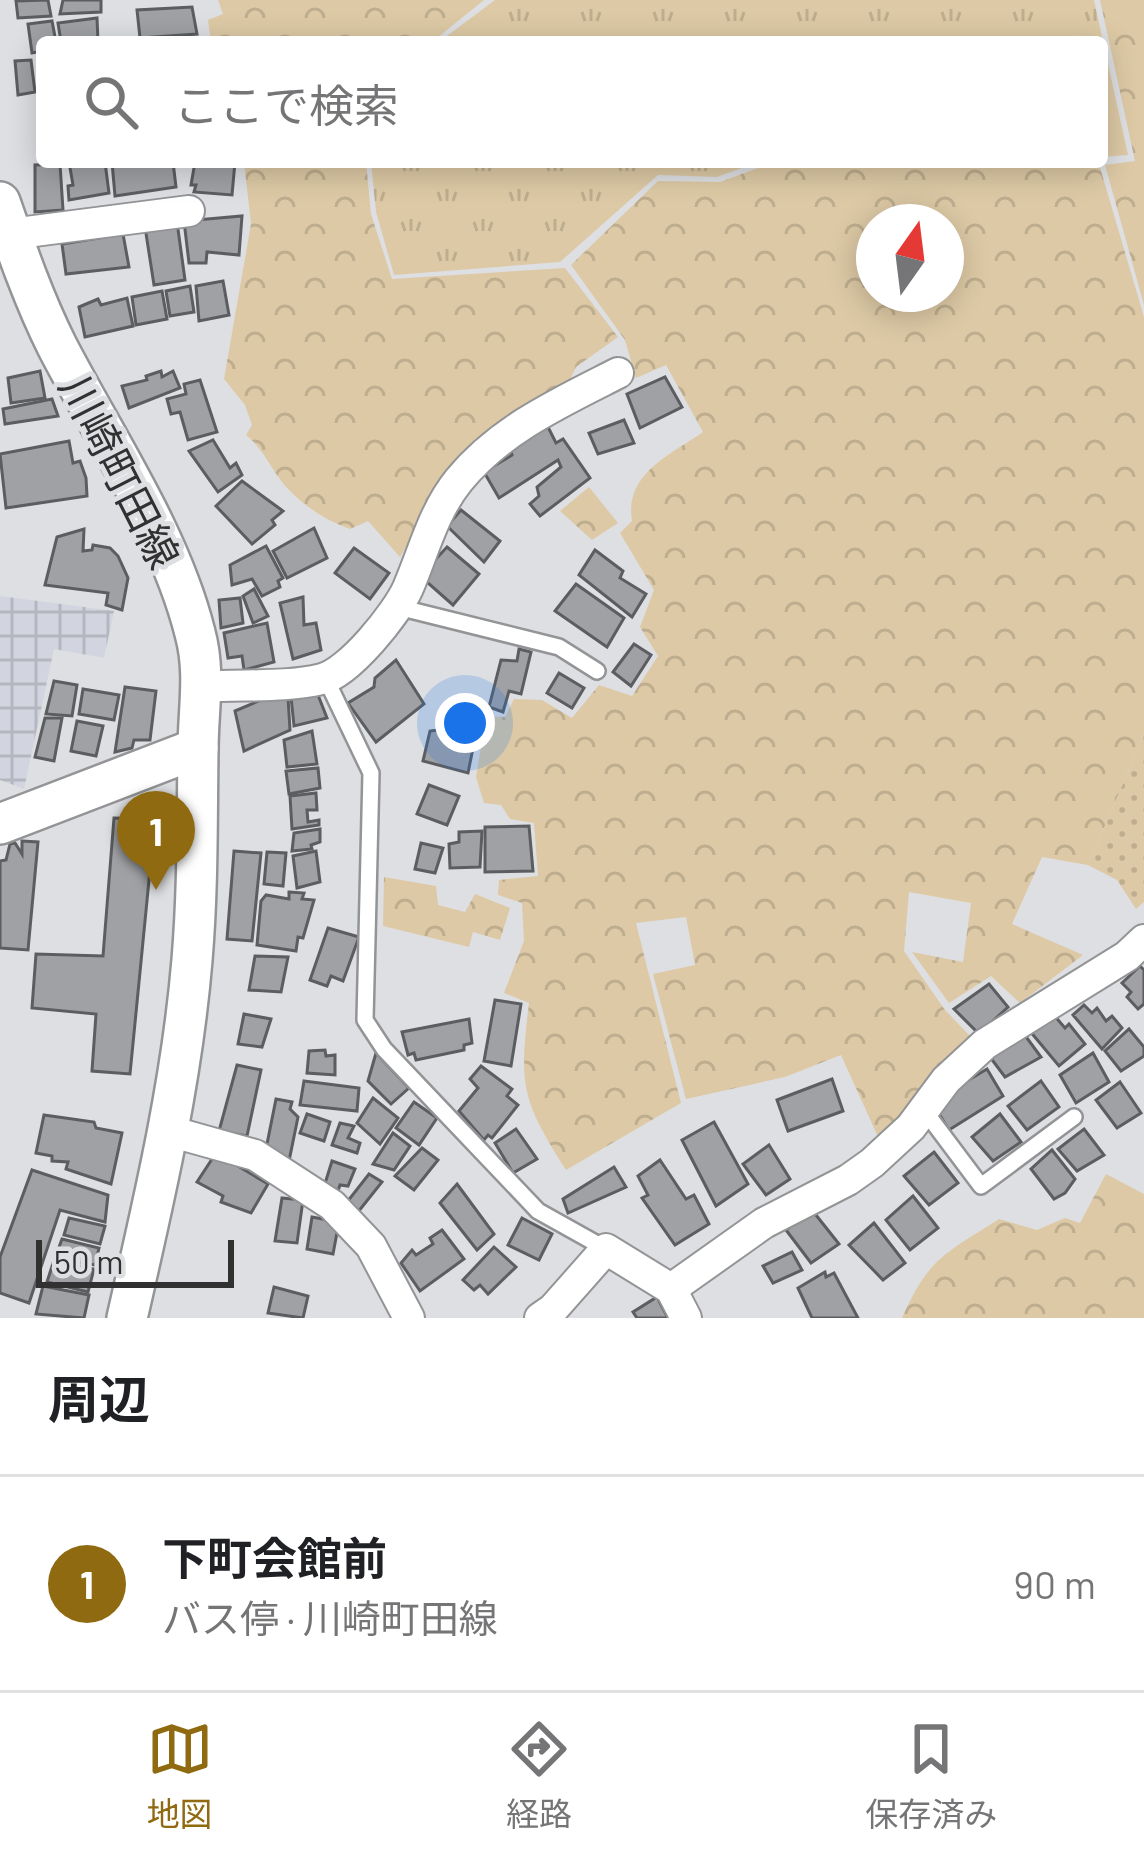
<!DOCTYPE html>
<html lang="ja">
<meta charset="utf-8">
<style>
:root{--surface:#fff;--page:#f6f6f6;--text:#202124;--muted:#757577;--line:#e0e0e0;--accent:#906a11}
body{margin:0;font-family:Barlow,"Noto Sans JP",sans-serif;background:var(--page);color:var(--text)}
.compass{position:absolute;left:856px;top:204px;width:108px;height:108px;border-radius:50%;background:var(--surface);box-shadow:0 6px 30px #0003;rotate:14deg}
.scale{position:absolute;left:36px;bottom:30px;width:198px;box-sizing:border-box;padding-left:12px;border:6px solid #313132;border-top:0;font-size:33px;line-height:42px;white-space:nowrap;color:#313132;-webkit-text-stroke:9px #dedfe2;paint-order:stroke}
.you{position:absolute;left:465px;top:723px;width:42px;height:42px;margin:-30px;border:9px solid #fff;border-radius:50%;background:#1a73e8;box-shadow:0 0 0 18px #1a73e833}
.badge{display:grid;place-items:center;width:78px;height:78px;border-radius:50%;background:var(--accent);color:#fff;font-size:39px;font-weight:700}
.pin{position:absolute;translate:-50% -99px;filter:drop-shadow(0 3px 6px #0008)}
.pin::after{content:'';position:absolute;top:63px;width:42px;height:36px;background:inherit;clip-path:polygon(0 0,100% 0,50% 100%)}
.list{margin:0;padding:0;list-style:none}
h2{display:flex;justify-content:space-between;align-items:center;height:156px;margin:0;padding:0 48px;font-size:51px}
h2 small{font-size:39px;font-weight:400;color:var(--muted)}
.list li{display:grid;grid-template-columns:78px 1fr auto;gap:36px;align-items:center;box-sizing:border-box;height:216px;padding:0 48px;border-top:3px solid var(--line)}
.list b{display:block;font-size:45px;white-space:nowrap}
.list p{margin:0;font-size:39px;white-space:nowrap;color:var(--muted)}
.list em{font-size:39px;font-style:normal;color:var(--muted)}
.icon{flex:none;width:66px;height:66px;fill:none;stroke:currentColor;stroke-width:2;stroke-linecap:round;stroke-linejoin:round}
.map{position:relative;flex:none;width:1144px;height:1318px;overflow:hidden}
.search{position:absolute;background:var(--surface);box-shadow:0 6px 30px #0003;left:36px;right:36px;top:36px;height:132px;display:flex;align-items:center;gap:30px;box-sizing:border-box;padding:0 42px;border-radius:12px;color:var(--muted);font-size:45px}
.sheet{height:372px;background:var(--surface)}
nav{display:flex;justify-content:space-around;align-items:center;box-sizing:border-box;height:168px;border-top:3px solid var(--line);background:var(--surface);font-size:33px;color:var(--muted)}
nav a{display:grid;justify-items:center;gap:6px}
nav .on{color:var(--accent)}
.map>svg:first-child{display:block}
</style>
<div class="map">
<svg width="1144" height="1318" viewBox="0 0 1144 1318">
<defs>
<pattern id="industrial-grid" width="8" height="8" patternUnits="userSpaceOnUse" patternTransform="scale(3)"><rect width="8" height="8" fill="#d2d5df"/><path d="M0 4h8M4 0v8" fill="none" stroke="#b5b7c0"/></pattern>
<pattern id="grass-dots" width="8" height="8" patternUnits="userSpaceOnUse" patternTransform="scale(3)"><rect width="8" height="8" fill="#ddc9a5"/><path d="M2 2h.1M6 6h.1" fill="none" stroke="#bead8e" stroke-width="1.8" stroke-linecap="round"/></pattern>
<pattern id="forest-crowns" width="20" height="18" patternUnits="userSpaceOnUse" patternTransform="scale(3)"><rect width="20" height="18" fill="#ddc9a5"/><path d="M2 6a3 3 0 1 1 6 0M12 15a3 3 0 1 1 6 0" fill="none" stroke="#bead8e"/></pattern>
<pattern id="park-tufts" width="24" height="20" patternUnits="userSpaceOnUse" patternTransform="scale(3)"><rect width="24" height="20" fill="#ddc9a5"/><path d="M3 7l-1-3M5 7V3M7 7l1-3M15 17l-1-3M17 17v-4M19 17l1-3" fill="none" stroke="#bead8e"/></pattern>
</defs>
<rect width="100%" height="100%" fill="#dedfe2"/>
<polygon fill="url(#industrial-grid)" points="0,596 114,611 104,658 54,649 24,789 0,780"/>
<polygon fill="url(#grass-dots)" points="1144,734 1144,902 1136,909 1117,880 1088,865"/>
<g fill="url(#forest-crowns)" fill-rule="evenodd">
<polygon points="218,0 484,0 432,42 211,42 208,20 223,14"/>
<polygon points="1100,0 1144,0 1144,305 1105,165 1135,161"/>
<path d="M244,162h122l5,52 21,65 173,-11 53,69 -42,30 -9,19 -123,95 -44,76 -32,-36 -18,8c-23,-8 -43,-21 -60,-38 -18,-18 -24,-40 -44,-56l6,-10 -7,-20 -21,-26 27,-155z"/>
<path d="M774,162l325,2 45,153v417l-56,131 -46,-8 -30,67 71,31 -63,48 -29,-27 -42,27 -37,-51 51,10 8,-59 -62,-11 -5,59 41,59 27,28 -67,80 -26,21 -38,-84 -56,22 -99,22 -33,-125 42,-9 -9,-48 -50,6 45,180 -115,67c-45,-71 -47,-84 -37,-167l-25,-10 20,-52 -2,-38 -24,-8 1,-15 39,-4 -4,-53 -24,-4 -9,-14 -17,-2 -8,-26 10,-61 19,1 9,-18 28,1 30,18 27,-33 33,11 26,-40 -18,-29 14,-37 -34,-57 12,-12c-8,-47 38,-66 71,-89l-37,-67 -30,13 -11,-38 -54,-75 87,-84 62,1zM874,222h72v72h-72z"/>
<polygon points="589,487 618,523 592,540 560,511"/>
<polygon points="384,877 436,886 438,905 465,912 475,894 510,908 500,940 473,932 469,947 383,926"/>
<path d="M1106,1174l38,20v124h-242c27,-61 43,-64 97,-99l38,11 28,-12 15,5z"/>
</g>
<g fill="url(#park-tufts)">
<polygon points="495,0 1094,0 1128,155 1102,157 1102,42 439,42"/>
<polygon points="371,162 758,162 717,177 658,175 560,262 394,275 376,212"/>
</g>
<g fill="#a0a1a4" stroke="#5c5d60" stroke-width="3">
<polygon points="48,0 51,16 18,18 16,1"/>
<polygon points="63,0 101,0 101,12 60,14"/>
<polygon points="192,7 197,34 140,38 137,10"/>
<polygon points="97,18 98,42 61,42 58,23"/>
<polygon points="52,21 56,42 42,42 42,51 32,53 28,24"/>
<polygon points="31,60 35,92 18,95 15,61"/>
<polygon points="69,162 105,162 109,193 69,200 68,186 73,185"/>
<polygon points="112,162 173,162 176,187 115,196"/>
<polygon points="195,162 235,162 232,195 194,192 196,185 191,185"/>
<polygon points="60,164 63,210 35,212 35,165"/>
<polygon points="242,216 239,255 207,252 206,263 189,263 184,221"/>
<polygon points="177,222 185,280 154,285 145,227"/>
<polygon points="123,234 129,267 66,274 62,244"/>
<polygon points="223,281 229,315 199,321 196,286"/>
<polygon points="190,286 194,312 170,316 166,291"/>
<polygon points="162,291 167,319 136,325 132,297"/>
<polygon points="127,298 133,326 85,337 79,307 98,299 101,305"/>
<polygon points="40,371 45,398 11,403 8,378"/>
<polygon points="161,371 162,377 173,371 180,388 129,408 122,386 147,380 146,376"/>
<polygon points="665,377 682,407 640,428 627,394"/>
<polygon points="200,380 217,432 188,440 180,412 171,414 167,399 186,394 184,384"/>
<polygon points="52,399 58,416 5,424 3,409"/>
<polygon points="624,420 634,443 598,454 589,433"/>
<polygon points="546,423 556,443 563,439 590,478 540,516 530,504 539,496 537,487 561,467 558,460 499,498 484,472 512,455 509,445"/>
<polygon points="213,440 230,468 236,463 242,475 218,492 189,451"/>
<polygon points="69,441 73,463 80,461 86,478 87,496 6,508 0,454"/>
<polygon points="242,481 283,511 272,520 275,525 252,544 216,506"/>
<polygon points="461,510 500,541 484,562 447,526"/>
<polygon points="314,528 327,558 287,578 273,551"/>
<polygon points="84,529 83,551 92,550 93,545 110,548 118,556 128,578 122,610 106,605 108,593 45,585 57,537"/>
<polygon points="266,546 283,578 278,581 280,587 262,596 252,579 232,585 230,565"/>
<polygon points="447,547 479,574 453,605 420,576"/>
<polygon points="354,548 389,573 370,599 335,573"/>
<polygon points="595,550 623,571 620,578 646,594 632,617 579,575"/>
<polygon points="576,584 624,618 607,647 555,611"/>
<polygon points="254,589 268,616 253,623 243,596"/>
<polygon points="303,597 304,625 316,623 321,650 293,659 280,603"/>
<polygon points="240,598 243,623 221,628 219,600"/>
<polygon points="267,623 274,662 244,670 242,656 228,658 224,633"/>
<polygon points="634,644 651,655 631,686 613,672"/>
<polygon points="519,649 531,652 521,694 509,691 503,712 489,707 501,660 517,661"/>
<polygon points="396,660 424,704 376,742 348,703 374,687 375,678"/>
<polygon points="559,673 584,688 572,708 547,693"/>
<polygon points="54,681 77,685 72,716 46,714"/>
<polygon points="125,687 156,691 150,740 134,740 132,748 115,752"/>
<polygon points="83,689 119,695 114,720 79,714"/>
<polygon points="280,692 288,697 290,730 244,751 235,711"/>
<polygon points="318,695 327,718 294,726 291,697"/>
<polygon points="45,718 62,718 54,761 35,757"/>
<polygon points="77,721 103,726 96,756 71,751"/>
<polygon points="439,723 467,729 467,736 475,738 468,773 423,761 430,731 438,730"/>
<polygon points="312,731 317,764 287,767 284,740"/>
<polygon points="318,768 320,788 289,794 286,771"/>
<polygon points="429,785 459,796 447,825 417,814"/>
<polygon points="316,793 317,810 307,810 308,822 319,820 319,825 292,829 290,796"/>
<polygon points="114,818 155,819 130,1074 92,1071 96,1014 32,1008 36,954 103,956"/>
<polygon points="529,826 533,871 485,872 485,827"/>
<polygon points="320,829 320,842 311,845 312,849 292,851 294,833"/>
<polygon points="482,831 480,867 450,868 449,844 459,842 459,832"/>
<polygon points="22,841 38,842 28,950 0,948 0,861 6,860 10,844 15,843 22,854"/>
<polygon points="421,843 443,848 435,873 415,869"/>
<polygon points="234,851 261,853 252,941 227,939"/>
<polygon points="316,851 320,882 297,888 293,856"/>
<polygon points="267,852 286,853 283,886 264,884"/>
<polygon points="289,892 304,893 302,899 314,900 303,938 298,937 296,951 257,945 261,901 266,895 289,899"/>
<polygon points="328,928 359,937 343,981 331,976 327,986 310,980"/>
<polygon points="255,956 288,957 281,992 249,990"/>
<polygon points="1140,966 1144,970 1144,1004 1138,1009 1127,997 1131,992 1122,983"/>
<polygon points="989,984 1008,1007 979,1034 954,1009"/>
<polygon points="495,1000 521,1004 511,1066 484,1061"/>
<polygon points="1084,1005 1092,1013 1097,1008 1106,1021 1112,1016 1122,1028 1102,1049 1073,1015"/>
<polygon points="244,1014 271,1019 262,1047 238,1044"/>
<polygon points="1053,1014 1065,1028 1069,1024 1085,1044 1059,1066 1029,1030"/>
<polygon points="469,1019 472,1043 464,1045 464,1050 416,1060 414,1053 408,1055 402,1032"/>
<polygon points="1129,1029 1144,1047 1144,1056 1121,1071 1105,1051"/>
<polygon points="1024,1034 1041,1057 1005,1077 990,1057"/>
<polygon points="325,1050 326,1056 335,1055 335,1075 307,1073 309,1051"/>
<polygon points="376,1053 409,1088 391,1104 368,1081"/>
<polygon points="1093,1053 1109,1082 1076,1103 1060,1075"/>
<polygon points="237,1065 261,1070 247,1136 219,1131"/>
<polygon points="481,1066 512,1089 507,1096 518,1105 492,1138 488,1135 484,1140 459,1111 478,1088 470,1079"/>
<polygon points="987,1069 1003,1096 949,1130 936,1109 945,1094"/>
<polygon points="832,1079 843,1111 788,1131 777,1100"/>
<polygon points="304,1081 359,1088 357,1111 300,1105"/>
<polygon points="1041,1081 1059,1107 1027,1130 1008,1106"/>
<polygon points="1120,1082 1141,1113 1117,1128 1096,1100"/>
<polygon points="373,1098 398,1118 380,1144 357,1123"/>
<polygon points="276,1099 292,1102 290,1109 298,1117 289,1161 265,1154"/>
<polygon points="414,1102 437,1118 419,1145 396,1128"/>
<polygon points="307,1114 330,1122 324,1141 300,1133"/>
<polygon points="1000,1114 1021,1142 993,1161 972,1137"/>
<polygon points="44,1115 94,1122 96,1128 122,1133 111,1184 66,1169 68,1162 52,1161 52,1156 36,1153"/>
<polygon points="714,1122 748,1184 716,1206 682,1140"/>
<polygon points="340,1123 354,1126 348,1138 360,1143 357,1153 332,1145"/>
<polygon points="516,1129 537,1159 513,1173 495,1143"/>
<polygon points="1084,1129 1104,1155 1077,1171 1058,1149"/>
<polygon points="393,1133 410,1146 394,1170 373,1164"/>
<polygon points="769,1145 790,1179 766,1195 743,1164"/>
<polygon points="422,1148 438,1160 414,1190 395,1176"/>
<polygon points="1052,1150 1075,1179 1065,1193 1054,1199 1031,1169"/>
<polygon points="934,1152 958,1183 929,1205 904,1176"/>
<polygon points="216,1153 268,1184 251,1213 221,1202 223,1196 197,1182"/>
<polygon points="660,1160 686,1199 694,1195 709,1224 675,1245 642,1198 648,1195 638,1176"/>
<polygon points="332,1161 355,1169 348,1186 340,1185 337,1194 323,1190"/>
<polygon points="614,1167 626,1187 568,1213 563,1199"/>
<polygon points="32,1170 108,1195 105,1222 60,1210 29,1303 0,1293 0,1257"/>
<polygon points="369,1174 382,1182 358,1212 347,1202"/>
<polygon points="457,1184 494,1234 477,1250 440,1203"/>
<polygon points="913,1196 938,1228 910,1250 886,1220"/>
<polygon points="282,1198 303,1200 297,1243 275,1241"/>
<polygon points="812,1210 839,1244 811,1263 786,1230"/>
<polygon points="312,1217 339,1222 333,1254 307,1249"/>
<polygon points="69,1218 105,1226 100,1244 64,1235"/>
<polygon points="522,1218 552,1234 539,1260 508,1245"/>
<polygon points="874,1223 905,1263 883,1280 849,1245"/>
<polygon points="442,1230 464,1259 420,1291 401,1263 412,1250 416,1255 433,1244 430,1238"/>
<polygon points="62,1239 99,1248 95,1265 55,1258"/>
<polygon points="494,1247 516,1267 488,1294 480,1285 474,1290 463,1280"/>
<polygon points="792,1252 802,1270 773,1283 763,1266"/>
<polygon points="54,1260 94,1269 88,1292 47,1282"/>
<polygon points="825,1272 826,1277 834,1273 858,1318 812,1318 798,1288"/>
<polygon points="43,1286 89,1295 84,1318 36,1314"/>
<polygon points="274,1287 308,1296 303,1318 268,1313"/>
<polygon points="657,1297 668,1318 637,1318 633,1312"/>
</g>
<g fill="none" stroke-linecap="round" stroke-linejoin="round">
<defs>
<g id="lane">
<polyline points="398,607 559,647 597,671"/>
<polyline points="326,679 371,773 365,1020 384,1049 538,1211 606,1249"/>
<polyline points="924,1110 981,1186 1074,1117"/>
</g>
<g id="street">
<polyline points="11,234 189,211"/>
<path d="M203,687c38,-3 82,1 119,-8 27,-6 75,-66 86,-91 16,-37 25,-76 51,-108 42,-51 102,-78 159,-107"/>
<polyline points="169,1131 255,1155 332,1205 371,1246 409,1318"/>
<polyline points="671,1289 764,1223 848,1180 872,1163 911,1127 946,1080 985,1044 1127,956 1144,940"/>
<polyline points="671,1289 686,1318"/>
<polyline points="540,1318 553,1309 606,1249 671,1289"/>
</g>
<g id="secondary">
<path d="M0,202c17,49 34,98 57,144 47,91 113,187 138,287 11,40 3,77 3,118 -1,70 0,138 -6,209 -10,121 -38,240 -65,358"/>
<polyline points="0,824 198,748"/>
</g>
</defs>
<use href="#lane" stroke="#939496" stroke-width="20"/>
<use href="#street" stroke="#939496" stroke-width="34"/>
<use href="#secondary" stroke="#939496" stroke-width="44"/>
<use href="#lane" stroke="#fff" stroke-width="15"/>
<use href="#street" stroke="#fff" stroke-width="30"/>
<use href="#secondary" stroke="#fff" stroke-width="39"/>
</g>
<g text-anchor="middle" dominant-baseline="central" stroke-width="10" stroke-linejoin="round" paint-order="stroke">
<g font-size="42" fill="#313132" stroke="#dedfe2">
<text transform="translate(121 471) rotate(63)">川崎町田線</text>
</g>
</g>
</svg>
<svg class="compass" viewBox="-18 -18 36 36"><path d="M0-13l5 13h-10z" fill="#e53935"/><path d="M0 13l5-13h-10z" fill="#757577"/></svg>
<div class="scale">50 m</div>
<div class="you"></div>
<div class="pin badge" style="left:156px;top:890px">1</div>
<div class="search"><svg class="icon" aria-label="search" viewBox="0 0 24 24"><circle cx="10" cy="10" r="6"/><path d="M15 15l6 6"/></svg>ここで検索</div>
</div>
<section class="sheet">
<h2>周辺<small></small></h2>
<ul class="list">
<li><span class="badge">1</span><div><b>下町会館前</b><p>バス停 · 川崎町田線</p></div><em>90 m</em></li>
</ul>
</section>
<nav>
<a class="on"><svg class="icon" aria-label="map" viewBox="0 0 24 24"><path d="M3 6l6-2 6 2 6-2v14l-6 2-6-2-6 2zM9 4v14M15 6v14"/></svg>地図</a>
<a><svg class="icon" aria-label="directions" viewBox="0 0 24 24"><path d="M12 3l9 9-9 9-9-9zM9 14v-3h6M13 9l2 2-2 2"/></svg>経路</a>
<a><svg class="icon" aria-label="saved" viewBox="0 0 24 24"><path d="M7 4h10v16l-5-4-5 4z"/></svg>保存済み</a>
</nav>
